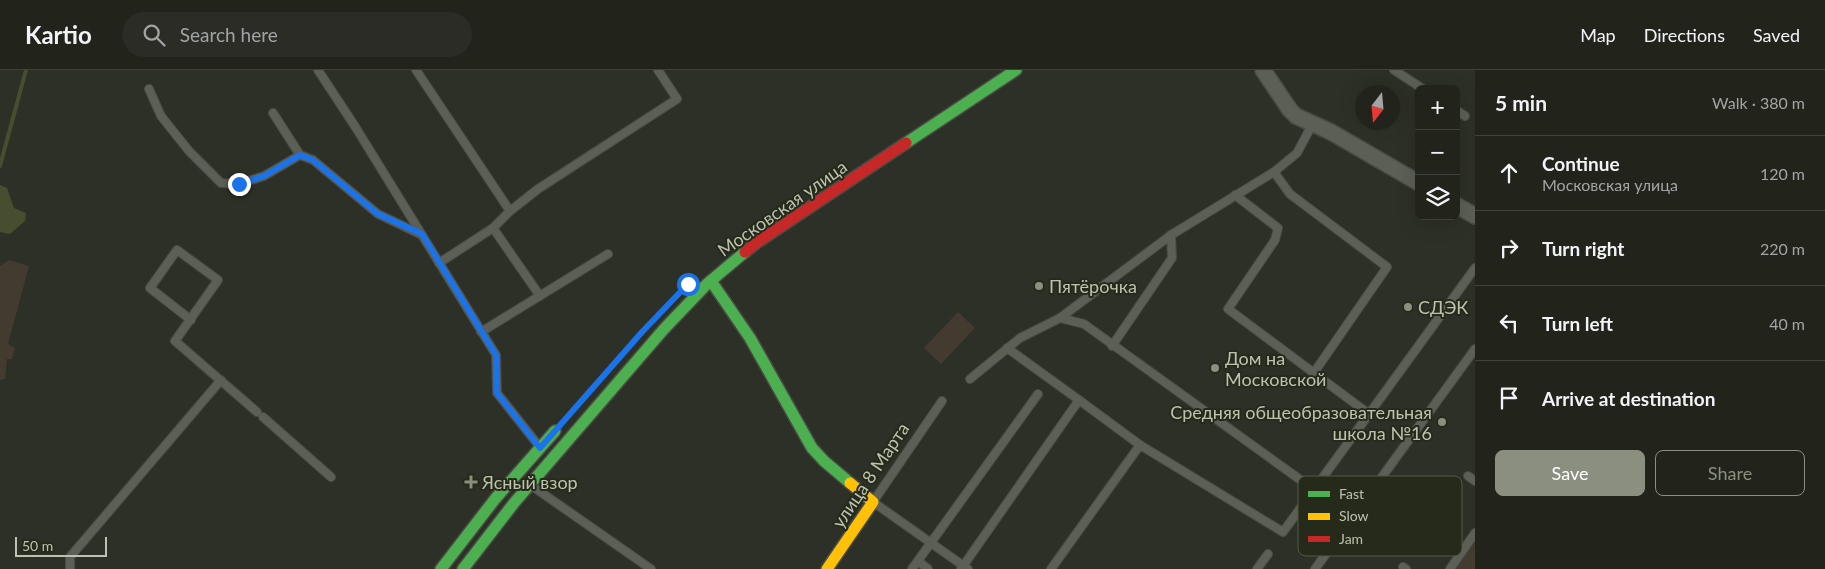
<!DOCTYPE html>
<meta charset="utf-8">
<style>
:root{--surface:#22241c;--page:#2a2c25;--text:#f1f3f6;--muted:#a2a4a3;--line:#3f413b;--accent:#8a8f7f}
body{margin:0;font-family:Lato,sans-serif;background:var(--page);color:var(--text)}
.controls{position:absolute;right:15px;top:15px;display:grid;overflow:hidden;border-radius:8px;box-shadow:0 5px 20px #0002}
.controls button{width:45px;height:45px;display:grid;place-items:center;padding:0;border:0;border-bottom:1px solid var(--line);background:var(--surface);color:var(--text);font:25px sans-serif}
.compass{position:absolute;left:1355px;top:15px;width:45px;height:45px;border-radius:50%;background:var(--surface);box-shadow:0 5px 20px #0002;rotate:196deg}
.scale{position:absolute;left:15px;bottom:12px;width:92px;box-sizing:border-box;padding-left:5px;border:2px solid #bcc2af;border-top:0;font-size:14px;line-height:18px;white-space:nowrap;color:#bcc2af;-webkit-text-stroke:4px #252a1b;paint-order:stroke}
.stop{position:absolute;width:15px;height:15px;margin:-11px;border:4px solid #1a73e8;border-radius:50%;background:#fff}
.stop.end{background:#1a73e8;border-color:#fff;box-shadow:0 1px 5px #0008}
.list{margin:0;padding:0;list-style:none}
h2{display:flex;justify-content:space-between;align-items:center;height:65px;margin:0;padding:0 20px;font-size:21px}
h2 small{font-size:16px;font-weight:400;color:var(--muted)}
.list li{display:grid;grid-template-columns:32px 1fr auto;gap:15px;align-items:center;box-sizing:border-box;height:75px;padding:0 20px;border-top:1px solid var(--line)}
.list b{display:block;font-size:19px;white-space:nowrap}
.list p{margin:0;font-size:16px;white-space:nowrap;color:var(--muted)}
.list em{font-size:16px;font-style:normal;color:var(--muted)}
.actions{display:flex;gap:10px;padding:15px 20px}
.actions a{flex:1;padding:11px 0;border:1px solid var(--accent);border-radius:8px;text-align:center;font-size:18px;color:var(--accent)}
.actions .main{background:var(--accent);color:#fff}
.icon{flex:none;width:28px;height:28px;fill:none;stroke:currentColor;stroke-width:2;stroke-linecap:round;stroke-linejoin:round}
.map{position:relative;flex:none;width:1475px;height:499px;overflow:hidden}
header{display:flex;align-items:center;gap:30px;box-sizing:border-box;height:70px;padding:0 25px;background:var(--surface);border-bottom:1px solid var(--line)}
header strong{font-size:24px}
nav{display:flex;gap:28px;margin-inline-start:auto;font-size:18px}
.search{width:350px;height:45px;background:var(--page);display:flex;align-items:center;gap:12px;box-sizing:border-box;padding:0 18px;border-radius:28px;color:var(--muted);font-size:19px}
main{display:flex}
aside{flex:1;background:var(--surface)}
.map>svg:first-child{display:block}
</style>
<header>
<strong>Kartio</strong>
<div class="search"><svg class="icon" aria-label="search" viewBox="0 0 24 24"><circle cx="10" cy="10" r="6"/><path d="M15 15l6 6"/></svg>Search here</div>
<nav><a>Map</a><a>Directions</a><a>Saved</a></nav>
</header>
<main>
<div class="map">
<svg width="1475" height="499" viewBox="0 0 1475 499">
<rect width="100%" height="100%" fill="#2d3026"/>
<g fill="#433a30">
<polygon points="9,190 29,196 8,274 15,278 12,289 7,289 5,309 0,310 0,196"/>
<polygon points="958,242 975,258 941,294 924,278"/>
<polygon points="1475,470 1475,499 1454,499"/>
</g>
<polygon fill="#464e2f" points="0,115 7,118 14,138 26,143 25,151 10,164 0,162"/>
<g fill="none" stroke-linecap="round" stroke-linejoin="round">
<polyline stroke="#464e2f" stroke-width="4" points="0,96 26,0"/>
<defs>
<g id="lane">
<polyline points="318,0 356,58 496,285 497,323 539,376"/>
<polyline points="416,0 510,141 493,158 540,226"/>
<polyline points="1394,0 1423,19"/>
<polyline points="149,19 161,46 189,81 221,113 239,114 264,106 300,85 313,90 378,144 422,165"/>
<polyline points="1456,40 1465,46"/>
<polyline points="273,43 300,85"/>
<polyline points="1274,102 1290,124 1387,197 1313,304"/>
<polyline points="510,141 538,119 677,29 658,0"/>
<polyline points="439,193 493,158"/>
<polyline points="1060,248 1084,254 1345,442"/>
<polyline points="191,250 150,218 177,180 218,210 175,271 257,342"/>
<polyline points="481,262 608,184"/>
<polyline points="1112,276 1172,188 1171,165"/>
<polyline points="970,309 1020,268 1060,248 1171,165 1274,102 1297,83 1312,55"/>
<polyline points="1079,330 1140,375 1283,462 1369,344 1228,239 1275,170 1278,158 1235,125"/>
<polyline points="942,331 873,432 968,499"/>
<polyline points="1369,344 1475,198"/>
<polyline points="263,347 331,407"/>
<polyline points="1468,406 1475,411"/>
<polyline points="532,416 651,499"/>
<polyline points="918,491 928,499"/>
<polyline points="1403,497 1406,499"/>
<polyline points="70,499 70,487 221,310"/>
<polyline points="912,499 1038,324"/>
<polyline points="961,499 1079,330 1007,278"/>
<polyline points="1051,499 1140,375"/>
<polyline points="1257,499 1268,484"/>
<polyline points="1315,499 1475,279"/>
<polyline points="1450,499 1475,463"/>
</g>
<g id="street">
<polyline points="1263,0 1290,40 1296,46 1331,62 1419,113"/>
<polyline points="1456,135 1475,146"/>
</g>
<g id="fast">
<polyline points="906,73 1016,0"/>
<polyline points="711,211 750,268 812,378 824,391 850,413"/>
<polyline points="441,499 495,429 555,361"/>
<polyline points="463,499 514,433 664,259 707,214 745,182"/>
</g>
<polyline id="slow" points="827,499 873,432 850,413"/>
<polyline id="jam" points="745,182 756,173 906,73"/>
</defs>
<use href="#lane" stroke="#494b44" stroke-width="10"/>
<use href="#street" stroke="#494b44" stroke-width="18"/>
<use href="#fast" stroke="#494b44" stroke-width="14"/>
<use href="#slow" stroke="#494b44" stroke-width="14"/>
<use href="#jam" stroke="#494b44" stroke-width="14"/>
<use href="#lane" stroke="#5b5f55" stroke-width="8"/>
<use href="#street" stroke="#5b5f55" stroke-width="15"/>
<use href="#fast" stroke="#4caf50" stroke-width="11"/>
<use href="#slow" stroke="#ffc107" stroke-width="11"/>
<use href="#jam" stroke="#c62828" stroke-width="11"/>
</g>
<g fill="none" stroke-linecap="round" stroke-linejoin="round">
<polyline stroke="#1a73e8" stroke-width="6" points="239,114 264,106 300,85 313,90 378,144 422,164 496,285 497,323 540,378 642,262 688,214"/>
</g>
<g fill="#8a8f7f" stroke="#252a1b" stroke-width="2">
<circle cx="1039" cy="216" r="5"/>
<circle cx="1408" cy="237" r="5"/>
<circle cx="1215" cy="298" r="5"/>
<circle cx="1442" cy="352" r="5"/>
<path d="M468.5 404.5h5v5h5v5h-5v5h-5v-5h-5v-5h5z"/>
</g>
<g text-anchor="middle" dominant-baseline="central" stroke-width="4" stroke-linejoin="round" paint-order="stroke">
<g font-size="18" fill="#bcc2af" stroke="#252a1b">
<text transform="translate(782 138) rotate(-35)">Московская улица</text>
<text transform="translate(870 405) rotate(-56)">улица 8 Марта</text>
</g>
<g font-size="18" fill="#bcc2af" stroke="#252a1b" text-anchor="start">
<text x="1049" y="216">Пятёрочка</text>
<text x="1418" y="237">СДЭК</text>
<text x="1225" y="288">Дом на<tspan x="1225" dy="21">Московской</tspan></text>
<text x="1432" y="342" text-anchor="end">Средняя общеобразовательная<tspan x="1432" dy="21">школа №16</tspan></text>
<text x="482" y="412">Ясный взор</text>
</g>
</g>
<rect x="1298" y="406" width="164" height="80" rx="8" fill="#252a1b" stroke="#525847" stroke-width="1"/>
<rect x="1308" y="421" width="22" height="6" fill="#4caf50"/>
<rect x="1308" y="443" width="22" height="7" fill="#ffc107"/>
<rect x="1308" y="466" width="22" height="6" fill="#c62828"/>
<g font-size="14" fill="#bcc2af">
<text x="1339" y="429">Fast</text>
<text x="1339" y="451">Slow</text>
<text x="1339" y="474">Jam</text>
</g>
</svg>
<div class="controls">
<button>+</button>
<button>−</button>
<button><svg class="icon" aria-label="layers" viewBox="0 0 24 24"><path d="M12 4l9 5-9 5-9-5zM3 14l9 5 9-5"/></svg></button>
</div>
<svg class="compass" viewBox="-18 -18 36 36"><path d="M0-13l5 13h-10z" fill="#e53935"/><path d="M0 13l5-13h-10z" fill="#a2a4a3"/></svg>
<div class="scale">50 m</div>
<div class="stop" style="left:688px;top:214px"></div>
<div class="stop end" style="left:239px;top:114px"></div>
</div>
<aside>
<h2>5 min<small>Walk · 380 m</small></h2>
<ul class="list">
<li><svg class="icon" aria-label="ahead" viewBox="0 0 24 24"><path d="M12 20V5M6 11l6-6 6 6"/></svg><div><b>Continue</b><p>Московская улица</p></div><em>120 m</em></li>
<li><svg class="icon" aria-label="right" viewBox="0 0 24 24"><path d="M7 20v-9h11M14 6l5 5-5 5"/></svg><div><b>Turn right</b></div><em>220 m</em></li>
<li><svg class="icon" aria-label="left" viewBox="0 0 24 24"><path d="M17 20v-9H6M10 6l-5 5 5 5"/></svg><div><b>Turn left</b></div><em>40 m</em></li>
<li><svg class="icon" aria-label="arrive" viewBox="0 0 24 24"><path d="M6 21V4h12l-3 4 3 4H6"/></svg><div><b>Arrive at destination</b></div></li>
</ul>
<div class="actions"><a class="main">Save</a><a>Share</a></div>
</aside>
</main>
